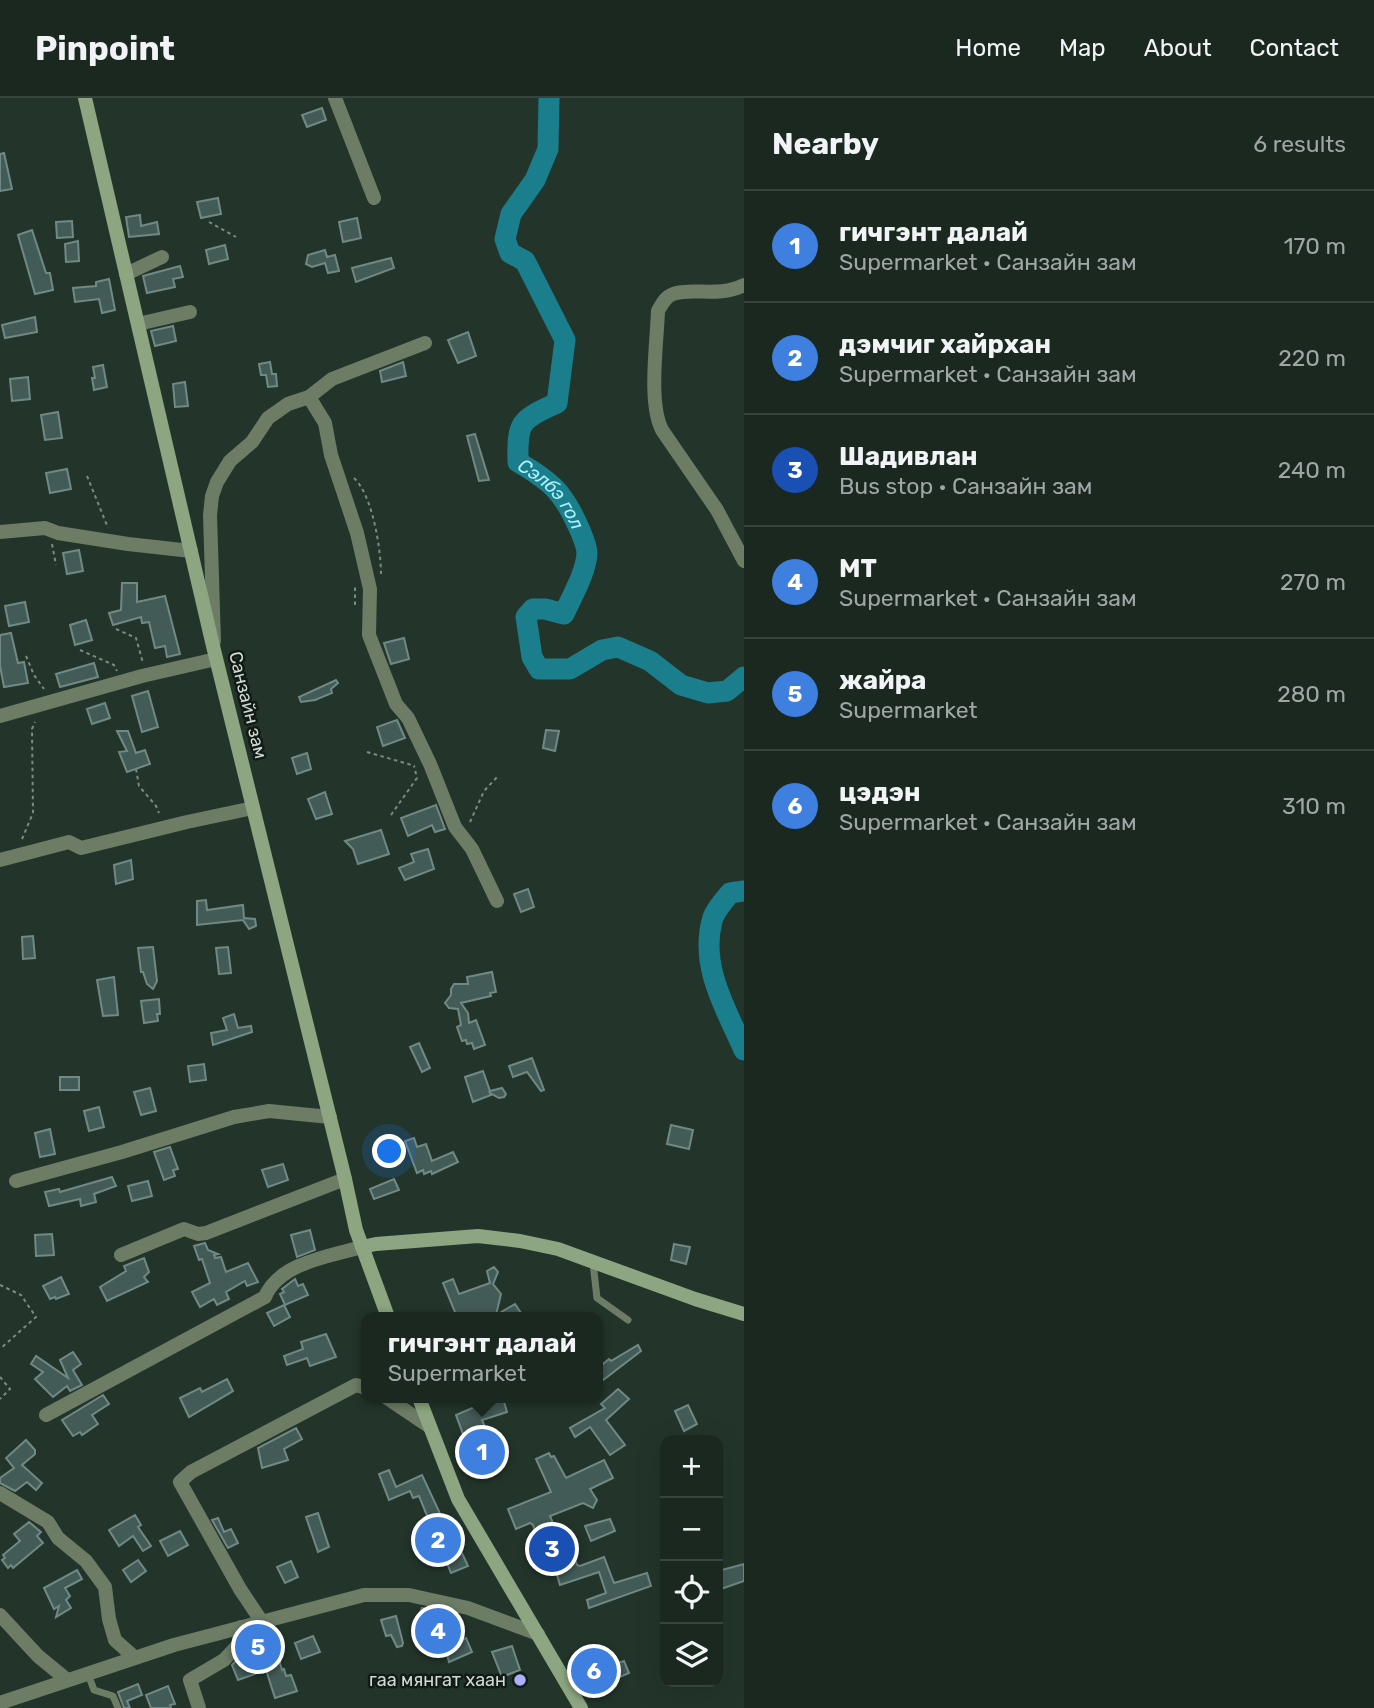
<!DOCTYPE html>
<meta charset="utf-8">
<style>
:root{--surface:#1a2820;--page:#233029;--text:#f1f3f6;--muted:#9fa6a5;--line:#38443e;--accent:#adaffb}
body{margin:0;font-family:Rubik,sans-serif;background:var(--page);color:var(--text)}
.controls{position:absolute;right:21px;bottom:21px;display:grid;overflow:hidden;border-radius:14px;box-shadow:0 7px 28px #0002}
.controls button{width:63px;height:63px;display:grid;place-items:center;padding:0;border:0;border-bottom:2px solid var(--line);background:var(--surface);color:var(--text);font:35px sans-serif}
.you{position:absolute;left:390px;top:1054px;width:24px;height:24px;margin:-18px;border:5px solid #fff;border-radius:50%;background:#1a73e8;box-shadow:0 0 0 10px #1a73e833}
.badge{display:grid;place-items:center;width:46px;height:46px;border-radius:50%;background:var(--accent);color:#fff;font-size:23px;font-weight:700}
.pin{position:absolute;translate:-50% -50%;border:4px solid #fff;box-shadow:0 2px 7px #0006}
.popup{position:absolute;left:361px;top:1214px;width:242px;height:91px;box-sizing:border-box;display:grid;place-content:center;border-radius:14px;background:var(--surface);filter:drop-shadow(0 2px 5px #0005);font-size:23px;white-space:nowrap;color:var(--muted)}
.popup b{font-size:26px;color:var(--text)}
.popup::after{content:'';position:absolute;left:50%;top:100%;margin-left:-14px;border:14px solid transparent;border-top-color:var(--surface)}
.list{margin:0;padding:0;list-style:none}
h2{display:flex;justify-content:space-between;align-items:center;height:91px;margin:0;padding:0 28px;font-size:30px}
h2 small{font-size:23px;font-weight:400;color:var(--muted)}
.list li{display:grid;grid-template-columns:46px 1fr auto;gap:21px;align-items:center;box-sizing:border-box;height:112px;padding:0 28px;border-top:2px solid var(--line)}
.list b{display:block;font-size:26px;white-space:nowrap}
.list p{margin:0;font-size:23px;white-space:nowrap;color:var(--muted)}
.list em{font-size:23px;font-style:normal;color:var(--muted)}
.icon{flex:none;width:38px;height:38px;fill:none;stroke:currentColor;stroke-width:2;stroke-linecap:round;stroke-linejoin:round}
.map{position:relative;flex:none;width:744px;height:1610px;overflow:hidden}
header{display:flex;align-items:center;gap:42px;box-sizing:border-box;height:98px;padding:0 35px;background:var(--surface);border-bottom:2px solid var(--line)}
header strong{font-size:33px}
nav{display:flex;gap:38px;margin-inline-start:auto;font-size:24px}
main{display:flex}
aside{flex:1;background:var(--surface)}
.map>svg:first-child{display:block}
</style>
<header>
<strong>Pinpoint</strong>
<nav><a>Home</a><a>Map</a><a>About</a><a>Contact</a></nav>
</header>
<main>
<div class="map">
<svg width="744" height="1610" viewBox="0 0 744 1610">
<rect width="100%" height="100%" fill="#23352b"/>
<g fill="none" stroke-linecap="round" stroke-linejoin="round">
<g stroke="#1a7e8c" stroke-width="21">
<path id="s1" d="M549,0l-1,51 -13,31 -24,34 -6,25 5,14 15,8 40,79 -8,63c-36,17 -40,17 -39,59 34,20 45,30 61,66 3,7 8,18 8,25 -1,20 -15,43 -23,61l-19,-5h-12l-7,8 6,40 7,12h31l32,-19 16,-3 32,14 31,24 27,8 19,-2 17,-14"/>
<path d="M744,793l-14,2c-6,8 -16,18 -18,28 -12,46 14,88 32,129"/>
</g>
</g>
<g fill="#435b57" stroke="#708985" stroke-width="2">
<polygon points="322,10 326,22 307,29 302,17"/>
<polygon points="4,55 12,91 0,93 0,56"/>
<polygon points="218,100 221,116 201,120 197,104"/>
<polygon points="140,117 141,128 157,124 159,136 129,139 126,119"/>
<polygon points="357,120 361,140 343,144 339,124"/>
<polygon points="72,123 73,139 57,140 56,124"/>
<polygon points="32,132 46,175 50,175 53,192 35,196 18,137"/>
<polygon points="78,143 79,163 66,164 65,146"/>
<polygon points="225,147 228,161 209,166 206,152"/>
<polygon points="325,152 327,159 335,157 339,173 328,175 325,165 312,169 306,166 308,157"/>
<polygon points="391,160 394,170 356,184 352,170"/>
<polygon points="180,168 183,179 173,181 175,189 147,195 143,178"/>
<polygon points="109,181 115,212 102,215 99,201 75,204 73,190 96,188 96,184"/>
<polygon points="35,219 37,234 5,240 2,227"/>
<polygon points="173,228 176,243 155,248 151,233"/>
<polygon points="468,234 476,258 458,265 448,242"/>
<polygon points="270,264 272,276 276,276 277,288 268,289 266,277 261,277 259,266"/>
<polygon points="403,264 406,278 382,284 380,273"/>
<polygon points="103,267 107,289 94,292 92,280 95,280 93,269"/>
<polygon points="28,279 30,301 12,303 10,281"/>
<polygon points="185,284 188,308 175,309 173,286"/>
<polygon points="58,314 62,340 45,342 41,317"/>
<polygon points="475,336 489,382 479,383 467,338"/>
<polygon points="67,371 71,391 50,395 46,375"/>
<polygon points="79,452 83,473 67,476 63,455"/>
<polygon points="122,485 137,485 137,504 165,498 180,556 167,559 165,548 155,550 149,524 142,525 141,519 113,527 109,515 121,512"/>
<polygon points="25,504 29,524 9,528 5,508"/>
<polygon points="86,522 92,542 75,547 70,527"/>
<polygon points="11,535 18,565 24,564 28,585 4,589 0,568 0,537"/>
<polygon points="404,540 409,561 391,566 384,545"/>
<polygon points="94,565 98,579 60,589 56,576"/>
<polygon points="336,582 338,585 331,591 332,595 315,602 301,604 299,599"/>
<polygon points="148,593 158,629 142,634 132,598"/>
<polygon points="105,605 110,620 92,626 87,611"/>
<polygon points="397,622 405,640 383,648 377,629"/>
<polygon points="546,632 559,633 555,653 543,650"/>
<polygon points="117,633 128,633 136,655 145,652 150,666 127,674 119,654 127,653"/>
<polygon points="307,655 311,671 297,676 292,660"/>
<polygon points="325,694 332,716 316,721 308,701"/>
<polygon points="436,707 445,731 435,734 432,727 408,738 401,720"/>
<polygon points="381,732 389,756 358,766 353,751 345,743"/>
<polygon points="428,751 434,771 405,782 399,770 414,764 411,756"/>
<polygon points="131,762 133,781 116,786 114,767"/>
<polygon points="528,791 534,809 521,814 514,796"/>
<polygon points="206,802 207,812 243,807 244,820 255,821 256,828 249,831 243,822 197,827 197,803"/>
<polygon points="33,838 35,860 23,861 22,839"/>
<polygon points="153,849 157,883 153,891 147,886 143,874 141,874 138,850"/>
<polygon points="228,849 231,875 219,876 216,850"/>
<polygon points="492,874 496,894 490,895 491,898 461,905 468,915 469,925 476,922 485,947 474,951 472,945 467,946 466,942 462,943 457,929 461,927 458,911 449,910 445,905 451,897 451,891 454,886 468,886 467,879"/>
<polygon points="114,879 118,917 103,918 97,882"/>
<polygon points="159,901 160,916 157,916 158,923 144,925 141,903"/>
<polygon points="234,916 238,930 251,928 252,934 213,947 211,935 227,932 223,920"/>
<polygon points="419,945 430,970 422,974 410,949"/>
<polygon points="532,960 544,992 541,993 527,974 513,979 509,968"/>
<polygon points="204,966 206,982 190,984 188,968"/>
<polygon points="483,973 490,993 502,990 506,996 504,999 499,1000 490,995 491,997 473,1004 465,979"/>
<rect x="60" y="979" width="19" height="13"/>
<polygon points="150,990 156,1013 141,1017 134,994"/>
<polygon points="99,1009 104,1029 89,1033 84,1013"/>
<polygon points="671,1027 693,1032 689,1051 667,1046"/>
<polygon points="50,1031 55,1056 40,1059 35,1035"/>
<polygon points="414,1040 417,1049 426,1046 432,1063 453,1054 458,1064 432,1076 431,1073 424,1076 423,1072 417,1075 405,1043"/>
<polygon points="170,1049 178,1071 173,1072 175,1078 164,1082 154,1054"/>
<polygon points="283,1066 288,1082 268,1089 262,1072"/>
<polygon points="112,1079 116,1088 94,1096 96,1104 81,1108 80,1101 49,1108 45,1094 59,1091 60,1094"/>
<polygon points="394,1081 399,1092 374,1101 370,1091"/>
<polygon points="148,1083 152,1098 132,1103 128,1088"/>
<polygon points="310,1132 315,1152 297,1159 291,1137"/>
<polygon points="52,1136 54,1157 36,1158 35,1137"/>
<polygon points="205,1145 208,1152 218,1156 214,1157 215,1160 221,1159 226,1174 248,1165 258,1184 247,1188 245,1183 226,1194 229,1201 217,1207 214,1201 200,1209 192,1194 210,1185 202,1161 199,1162 194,1148"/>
<polygon points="674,1146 690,1149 686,1166 671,1162"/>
<polygon points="144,1160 149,1174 144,1179 148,1184 107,1203 100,1189 126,1173 124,1168"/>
<polygon points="494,1169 498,1174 493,1186 501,1196 496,1217 515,1206 521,1215 514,1219 457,1219 443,1185 453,1181 459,1196 490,1185 487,1173"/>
<polygon points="61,1179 69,1196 56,1201 55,1199 50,1201 43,1188"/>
<polygon points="295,1181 298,1188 303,1186 308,1197 285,1207 280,1196 284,1194 282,1191"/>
<polygon points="284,1207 290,1219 274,1228 267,1215"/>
<polygon points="326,1236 336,1259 310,1268 307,1260 287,1267 284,1258 303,1251 301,1244"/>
<polygon points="638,1247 641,1253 598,1286 598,1270 609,1261 611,1263"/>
<polygon points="73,1254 81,1266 73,1272 82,1287 70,1293 67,1288 53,1299 35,1281 43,1274 31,1266 36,1258 68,1280 60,1262"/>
<polygon points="227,1281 233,1293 189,1319 180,1300 200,1290 202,1294"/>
<polygon points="618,1291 629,1301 606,1322 625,1347 610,1357 590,1329 575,1339 570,1330 605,1310 601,1306"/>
<polygon points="103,1297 109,1306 92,1317 98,1326 82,1337 80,1334 73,1338 62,1322"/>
<polygon points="482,1300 503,1300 507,1314 482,1322 495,1353 472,1361 456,1317 484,1305"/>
<polygon points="688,1307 697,1326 684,1333 675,1313"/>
<polygon points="296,1330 302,1341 284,1351 288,1362 262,1370 258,1350"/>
<polygon points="26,1342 35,1352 35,1356 22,1367 42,1385 36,1392 27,1384 15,1393 0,1385 0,1380 14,1370 6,1360"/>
<polygon points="549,1355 551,1359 554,1358 566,1380 604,1362 613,1380 590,1391 597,1402 593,1410 583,1405 550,1418 557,1435 566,1432 577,1467 580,1468 604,1459 614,1485 647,1475 651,1488 589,1510 587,1502 606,1495 599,1474 560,1487 552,1461 545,1463 533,1427 530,1425 516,1431 508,1411 551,1394 536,1361"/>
<polygon points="389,1372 396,1389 422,1377 458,1454 461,1453 468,1468 451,1475 442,1453 435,1456 423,1428 430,1425 419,1398 413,1400 410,1393 389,1402 379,1376"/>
<polygon points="318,1415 329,1449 318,1454 306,1419"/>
<polygon points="135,1417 141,1427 138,1429 151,1448 143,1453 133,1438 119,1448 109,1432"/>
<polygon points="218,1420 224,1434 231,1431 238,1445 228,1450 212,1422"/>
<polygon points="610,1421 615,1433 591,1443 585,1428"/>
<polygon points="29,1424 41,1434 37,1438 43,1445 13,1470 11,1467 8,1470 2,1462 5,1460 3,1457 20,1443 14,1436"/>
<polygon points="180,1433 188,1447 168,1458 160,1443"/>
<polygon points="138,1462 146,1473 131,1484 123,1472"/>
<polygon points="291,1463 298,1479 285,1485 277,1469"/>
<polygon points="744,1466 744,1483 718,1492 718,1473"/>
<polygon points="77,1472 82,1481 65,1490 70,1498 66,1502 71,1510 56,1519 59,1508 54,1511 44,1490"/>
<polygon points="422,1510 452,1519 446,1535 433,1530 429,1539 413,1533"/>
<polygon points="396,1518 403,1545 402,1548 397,1549 391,1537 386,1538 381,1522"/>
<polygon points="313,1538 320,1554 301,1561 295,1545"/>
<polygon points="466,1540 472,1554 449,1564 445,1549"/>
<polygon points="273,1541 282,1572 284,1571 286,1578 291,1577 297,1593 275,1600 266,1572 238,1582 232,1567 243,1555 252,1552 252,1547"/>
<polygon points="512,1548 520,1572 502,1579 492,1554"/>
<polygon points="603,1555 609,1568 624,1563 629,1575 620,1579 619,1576 595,1587 584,1564"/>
<polygon points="138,1586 142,1597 127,1603 130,1610 124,1610 118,1594"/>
<polygon points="168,1588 175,1606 170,1607 171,1610 151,1610 146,1597"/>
</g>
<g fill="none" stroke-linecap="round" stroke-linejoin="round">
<g stroke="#7c8b82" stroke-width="2" stroke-dasharray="3.5 3.5" stroke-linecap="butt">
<polyline points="209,124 236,139"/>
<polyline points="87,378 108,430"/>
<path d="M354,380c19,18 27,72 27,97"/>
<polyline points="52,446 56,467"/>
<polyline points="355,507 355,489"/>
<polyline points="116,531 136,540 143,565"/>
<polyline points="80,552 114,567 117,573"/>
<polyline points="26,558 34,577 44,591"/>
<polyline points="367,654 415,668"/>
<polyline points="136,671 139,688 156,708 159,715"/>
<polyline points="391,717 417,680 414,668"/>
<polyline points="470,724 484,693 499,677"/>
<polyline points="22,741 33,715 32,631 35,624"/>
<polyline points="0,1187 21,1197 36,1219 0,1251"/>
<polyline points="0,1279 10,1291 0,1301"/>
</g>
<g stroke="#6c7c65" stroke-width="7">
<polyline points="593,1165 597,1200 628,1222"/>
<polyline points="88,1576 94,1592 113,1598 118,1610"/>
</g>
<g stroke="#6c7c65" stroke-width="14">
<polyline points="335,0 374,100"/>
<polyline points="126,176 162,159"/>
<path d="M744,187c-26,13 -51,2 -71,9 -8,3 -11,10 -15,17 -1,31 -10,92 4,119l55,80 27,51"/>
<polyline points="138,226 190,214"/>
<polyline points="309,299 325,325 331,357 357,435 370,491 369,537 396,606 408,620 430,666 455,729 472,751 497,803"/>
<polyline points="0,434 45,430 58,435 128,446 191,453"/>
<polyline points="214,543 210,417 212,398 217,384 230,363 252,344 268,320 288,306 309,299 332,281 425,245"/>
<polyline points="0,618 142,578 216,561"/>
<polyline points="0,762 69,744 81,750 187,724 253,710"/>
<polyline points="16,1083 122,1054 234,1019 269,1013 330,1019"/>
<polyline points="121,1157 184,1131 198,1136 206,1135 345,1081"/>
<polyline points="387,1300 430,1329"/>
<path d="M46,1317l219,-118c14,-34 65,-41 97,-50"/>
<polyline points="0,1395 48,1424 58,1440 86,1463 105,1489 109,1521 115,1542 134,1559"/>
<polyline points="0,1517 38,1558 66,1581"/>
<polyline points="262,1524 240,1491 180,1384 191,1374 356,1287 366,1290"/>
<polyline points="0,1605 174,1547 364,1497 409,1497 468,1510 538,1536"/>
<polyline points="199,1610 190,1582 224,1562 240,1545 241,1529"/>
</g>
<g stroke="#8da681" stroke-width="14">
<polyline points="85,0 213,548 345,1081 356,1132 388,1219"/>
<polyline points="362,1149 376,1146 478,1138 520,1143 558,1151 695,1201 744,1216"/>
<polyline points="419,1300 458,1401 581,1610"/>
</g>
</g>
<circle fill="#adaffb" stroke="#121a16" stroke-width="2.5" cx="520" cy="1582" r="7"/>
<g text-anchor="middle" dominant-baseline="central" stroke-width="5" stroke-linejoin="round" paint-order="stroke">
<g font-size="18" fill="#cfdad3" stroke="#121a16">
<text transform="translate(248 607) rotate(76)">Санзайн зам</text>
</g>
<g font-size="18" fill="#cfdad3" stroke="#121a16" text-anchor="end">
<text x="506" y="1582">гаа мянгат хаан</text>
</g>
<g font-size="19" font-style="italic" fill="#acf1fd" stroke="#121a16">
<text stroke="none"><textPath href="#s1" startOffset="462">Сэлбэ гол</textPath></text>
</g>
</g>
</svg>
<div class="controls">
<button>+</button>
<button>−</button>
<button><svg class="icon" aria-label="locate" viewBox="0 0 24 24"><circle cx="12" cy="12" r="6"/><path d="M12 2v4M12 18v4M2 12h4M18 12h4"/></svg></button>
<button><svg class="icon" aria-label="layers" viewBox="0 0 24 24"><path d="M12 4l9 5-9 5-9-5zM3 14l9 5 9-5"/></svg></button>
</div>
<div class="you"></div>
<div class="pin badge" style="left:482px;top:1354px;background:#3f7fe0">1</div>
<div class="popup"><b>гичгэнт далай</b>Supermarket</div>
<div class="pin badge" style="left:438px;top:1442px;background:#3f7fe0">2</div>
<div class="pin badge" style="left:552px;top:1451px;background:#1a4fb4">3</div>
<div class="pin badge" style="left:438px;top:1533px;background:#3f7fe0">4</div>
<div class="pin badge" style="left:258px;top:1549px;background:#3f7fe0">5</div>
<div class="pin badge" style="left:594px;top:1573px;background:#3f7fe0">6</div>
</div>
<aside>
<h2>Nearby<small>6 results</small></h2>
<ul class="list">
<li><span class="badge" style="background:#3f7fe0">1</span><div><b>гичгэнт далай</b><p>Supermarket · Санзайн зам</p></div><em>170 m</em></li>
<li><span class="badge" style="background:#3f7fe0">2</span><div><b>дэмчиг хайрхан</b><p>Supermarket · Санзайн зам</p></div><em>220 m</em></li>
<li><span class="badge" style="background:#1a4fb4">3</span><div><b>Шадивлан</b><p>Bus stop · Санзайн зам</p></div><em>240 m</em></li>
<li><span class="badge" style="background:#3f7fe0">4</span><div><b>MT</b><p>Supermarket · Санзайн зам</p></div><em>270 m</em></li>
<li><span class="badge" style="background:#3f7fe0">5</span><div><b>жайра</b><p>Supermarket</p></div><em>280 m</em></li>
<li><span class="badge" style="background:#3f7fe0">6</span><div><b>цэдэн</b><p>Supermarket · Санзайн зам</p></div><em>310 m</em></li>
</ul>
</aside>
</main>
